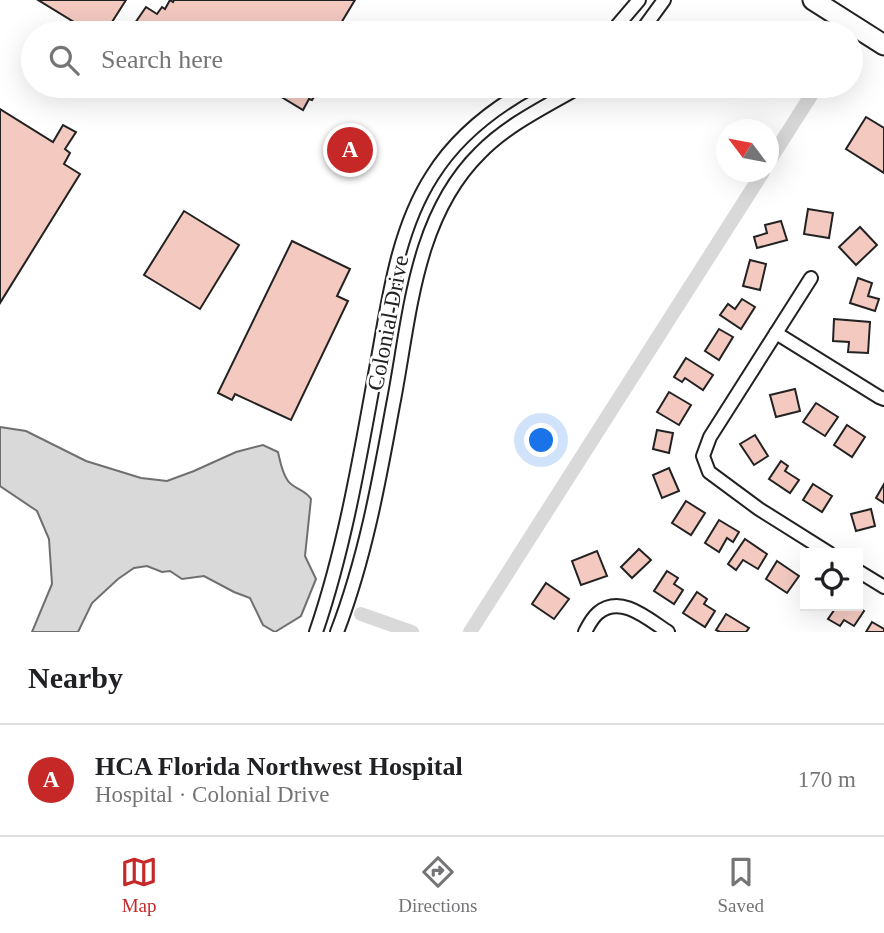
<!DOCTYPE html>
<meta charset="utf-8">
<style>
:root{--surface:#fff;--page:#f2f2f2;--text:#202124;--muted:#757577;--line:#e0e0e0;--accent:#c62828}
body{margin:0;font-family:"Times New Roman",serif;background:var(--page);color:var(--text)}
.controls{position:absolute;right:21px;bottom:21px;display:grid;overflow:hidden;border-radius:0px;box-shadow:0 7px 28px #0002}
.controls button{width:63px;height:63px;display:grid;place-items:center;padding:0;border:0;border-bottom:2px solid var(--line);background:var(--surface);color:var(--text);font:35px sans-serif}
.compass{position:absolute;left:716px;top:119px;width:63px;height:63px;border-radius:50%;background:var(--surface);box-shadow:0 7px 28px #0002;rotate:302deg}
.you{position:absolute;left:542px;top:441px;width:24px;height:24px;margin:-18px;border:5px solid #fff;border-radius:50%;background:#1a73e8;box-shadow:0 0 0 10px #1a73e833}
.badge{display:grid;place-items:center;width:46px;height:46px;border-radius:50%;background:var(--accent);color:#fff;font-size:23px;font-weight:700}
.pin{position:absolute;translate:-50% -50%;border:4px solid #fff;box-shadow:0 2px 7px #0006}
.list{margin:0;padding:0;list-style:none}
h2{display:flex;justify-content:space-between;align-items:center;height:91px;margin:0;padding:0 28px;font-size:30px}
h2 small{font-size:23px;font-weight:400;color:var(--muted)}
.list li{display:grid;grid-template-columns:46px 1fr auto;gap:21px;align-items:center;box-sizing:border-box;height:112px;padding:0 28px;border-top:2px solid var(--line)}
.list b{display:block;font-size:26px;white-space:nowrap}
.list p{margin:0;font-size:23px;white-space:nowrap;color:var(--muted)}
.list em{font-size:23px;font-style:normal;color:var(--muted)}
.icon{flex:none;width:38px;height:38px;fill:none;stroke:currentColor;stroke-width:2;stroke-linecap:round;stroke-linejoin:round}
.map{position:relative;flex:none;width:884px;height:632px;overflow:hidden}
.search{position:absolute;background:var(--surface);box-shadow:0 7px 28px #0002;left:21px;right:21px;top:21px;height:77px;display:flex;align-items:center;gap:18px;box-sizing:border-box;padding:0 24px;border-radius:38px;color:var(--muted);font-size:26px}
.sheet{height:203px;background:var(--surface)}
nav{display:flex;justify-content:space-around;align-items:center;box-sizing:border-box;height:98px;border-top:2px solid var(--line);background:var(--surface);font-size:19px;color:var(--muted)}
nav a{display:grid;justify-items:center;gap:4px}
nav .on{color:var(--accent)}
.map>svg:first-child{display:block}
</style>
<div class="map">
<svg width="884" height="632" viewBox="0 0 884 632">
<rect width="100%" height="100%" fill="#fff"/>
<path fill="#d9d9d9" stroke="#6f6f6f" stroke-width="2" d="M0,427l26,4 60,30 55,17 26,3 27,-10 42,-19 27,-7 15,7c2,9 4,21 10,29 6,8 18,9 23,18l-6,57 11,23 -15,37 -26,16 -12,-7 -13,-27 -16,-6 -30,-16 -22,3 -12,-8 -8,1 -15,-6 -13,2 -16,11 -26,24 -14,29h-46l20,-48 -3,-45 -12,-28 -37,-25z"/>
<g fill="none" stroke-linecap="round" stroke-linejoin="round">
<g stroke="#d9d9d9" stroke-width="14">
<polyline points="768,163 817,86"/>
<polyline points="361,614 412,632"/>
<polyline points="470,632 763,172"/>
</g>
</g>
<g fill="#f3c9c0" stroke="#222" stroke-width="2">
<polygon points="38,0 126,0 105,33 92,33"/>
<polygon points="170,0 173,2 174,0 355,0 335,33 145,33 133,26 146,7 157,14 162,7 165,9"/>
<polygon points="273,86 321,86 312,100 309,99 303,110 270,90"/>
<polygon points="0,109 53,142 63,125 76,132 65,149 70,153 64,164 80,174 0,303"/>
<polygon points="866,117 884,128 884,173 846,149"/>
<polygon points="808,209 833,213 829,238 804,234"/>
<polygon points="184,211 239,245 200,309 144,275"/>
<polygon points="781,221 787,240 757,248 754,237 767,233 765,225"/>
<polygon points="860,227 877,245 856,265 839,247"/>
<polygon points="292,241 350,269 337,296 348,301 291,420 235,394 232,400 218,393"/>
<polygon points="750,260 766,264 760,290 743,286"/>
<polygon points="858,278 872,283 868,296 879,299 875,311 850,303"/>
<polygon points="742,299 755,307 741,329 720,315 728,304 735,309"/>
<polygon points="834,319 870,322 868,353 848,352 849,342 833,341"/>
<polygon points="719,329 733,337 719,360 705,351"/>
<polygon points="686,358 713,375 703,390 685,378 682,382 674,377"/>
<polygon points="795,389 800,411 776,417 770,395"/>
<polygon points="669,392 691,405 679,425 657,412"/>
<polygon points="816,403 838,417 825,436 803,422"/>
<polygon points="847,425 865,437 852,457 834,445"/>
<polygon points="657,430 673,433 669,453 653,449"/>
<polygon points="755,435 768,456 754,465 740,444"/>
<polygon points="781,461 788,466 785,471 799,480 790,493 769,479"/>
<polygon points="669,468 679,491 662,498 653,475"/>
<polygon points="813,484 832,496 822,512 803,500"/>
<polygon points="884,484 884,503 876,498"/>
<polygon points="686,501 705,513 691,535 672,523"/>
<polygon points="871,509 875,526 856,531 851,514"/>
<polygon points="719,520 739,532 733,542 727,538 719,552 705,543"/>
<polygon points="745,539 767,554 758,569 743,560 736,570 728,564"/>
<polygon points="639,549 651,560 632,578 621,567"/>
<polygon points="597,551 607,576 581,585 572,561"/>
<polygon points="777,561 799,576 787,593 766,579"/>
<polygon points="667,571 678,578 674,584 683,590 674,604 654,591"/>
<polygon points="546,583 569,599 554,619 532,604"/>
<polygon points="697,592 707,599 704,604 715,611 705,627 683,613"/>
<polygon points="837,606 855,606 864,611 854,626 844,620 840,626 828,619"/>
<polygon points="726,614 749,628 746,632 720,632 716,630"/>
<polygon points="872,622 884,629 884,632 866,632"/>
</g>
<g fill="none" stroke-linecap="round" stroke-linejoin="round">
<defs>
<g id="street">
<polyline points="611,33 639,0"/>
<polyline points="640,33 664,0"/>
<polyline points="811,278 710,437 703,456 709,472 759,509 829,553"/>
<polyline points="776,333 879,397 884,399"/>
<polyline points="858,571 884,587"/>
<path d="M316,632c29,-85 44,-175 60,-263 12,-64 20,-137 56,-193 25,-40 61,-68 102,-90"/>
<path d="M337,632c28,-73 42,-150 56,-227 17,-86 21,-187 87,-252 28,-29 67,-47 101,-67"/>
<path d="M585,632c3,-6 7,-14 13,-19 23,-19 50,6 70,19"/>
</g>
<polyline id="primary" points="813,0 884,45"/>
</defs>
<use href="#street" stroke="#222" stroke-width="16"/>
<use href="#primary" stroke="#222" stroke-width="23"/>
<use href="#street" stroke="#fff" stroke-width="12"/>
<use href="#primary" stroke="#fff" stroke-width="19"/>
</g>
<g text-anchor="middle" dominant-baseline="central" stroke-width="5" stroke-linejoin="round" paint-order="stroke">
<g font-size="23" fill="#222" stroke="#fff">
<text transform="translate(388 323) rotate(-79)">Colonial Drive</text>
</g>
</g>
</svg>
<div class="controls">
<button><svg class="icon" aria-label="locate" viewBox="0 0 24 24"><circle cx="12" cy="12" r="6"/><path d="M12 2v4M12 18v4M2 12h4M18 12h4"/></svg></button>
</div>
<svg class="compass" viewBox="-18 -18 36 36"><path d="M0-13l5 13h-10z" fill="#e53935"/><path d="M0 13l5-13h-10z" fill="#757577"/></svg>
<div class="you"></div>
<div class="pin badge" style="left:350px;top:150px">A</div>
<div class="search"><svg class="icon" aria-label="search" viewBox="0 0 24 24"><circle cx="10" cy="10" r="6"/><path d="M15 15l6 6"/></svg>Search here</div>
</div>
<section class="sheet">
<h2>Nearby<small></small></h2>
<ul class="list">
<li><span class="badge">A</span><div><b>HCA Florida Northwest Hospital</b><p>Hospital · Colonial Drive</p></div><em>170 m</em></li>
</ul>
</section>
<nav>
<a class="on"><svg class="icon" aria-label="map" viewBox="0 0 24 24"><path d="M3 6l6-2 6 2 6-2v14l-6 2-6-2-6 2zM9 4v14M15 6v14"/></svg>Map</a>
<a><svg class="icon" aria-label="directions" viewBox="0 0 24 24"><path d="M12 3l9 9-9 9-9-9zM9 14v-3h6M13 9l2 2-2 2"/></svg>Directions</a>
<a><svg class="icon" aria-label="saved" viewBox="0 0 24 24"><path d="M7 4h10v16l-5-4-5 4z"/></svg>Saved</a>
</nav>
